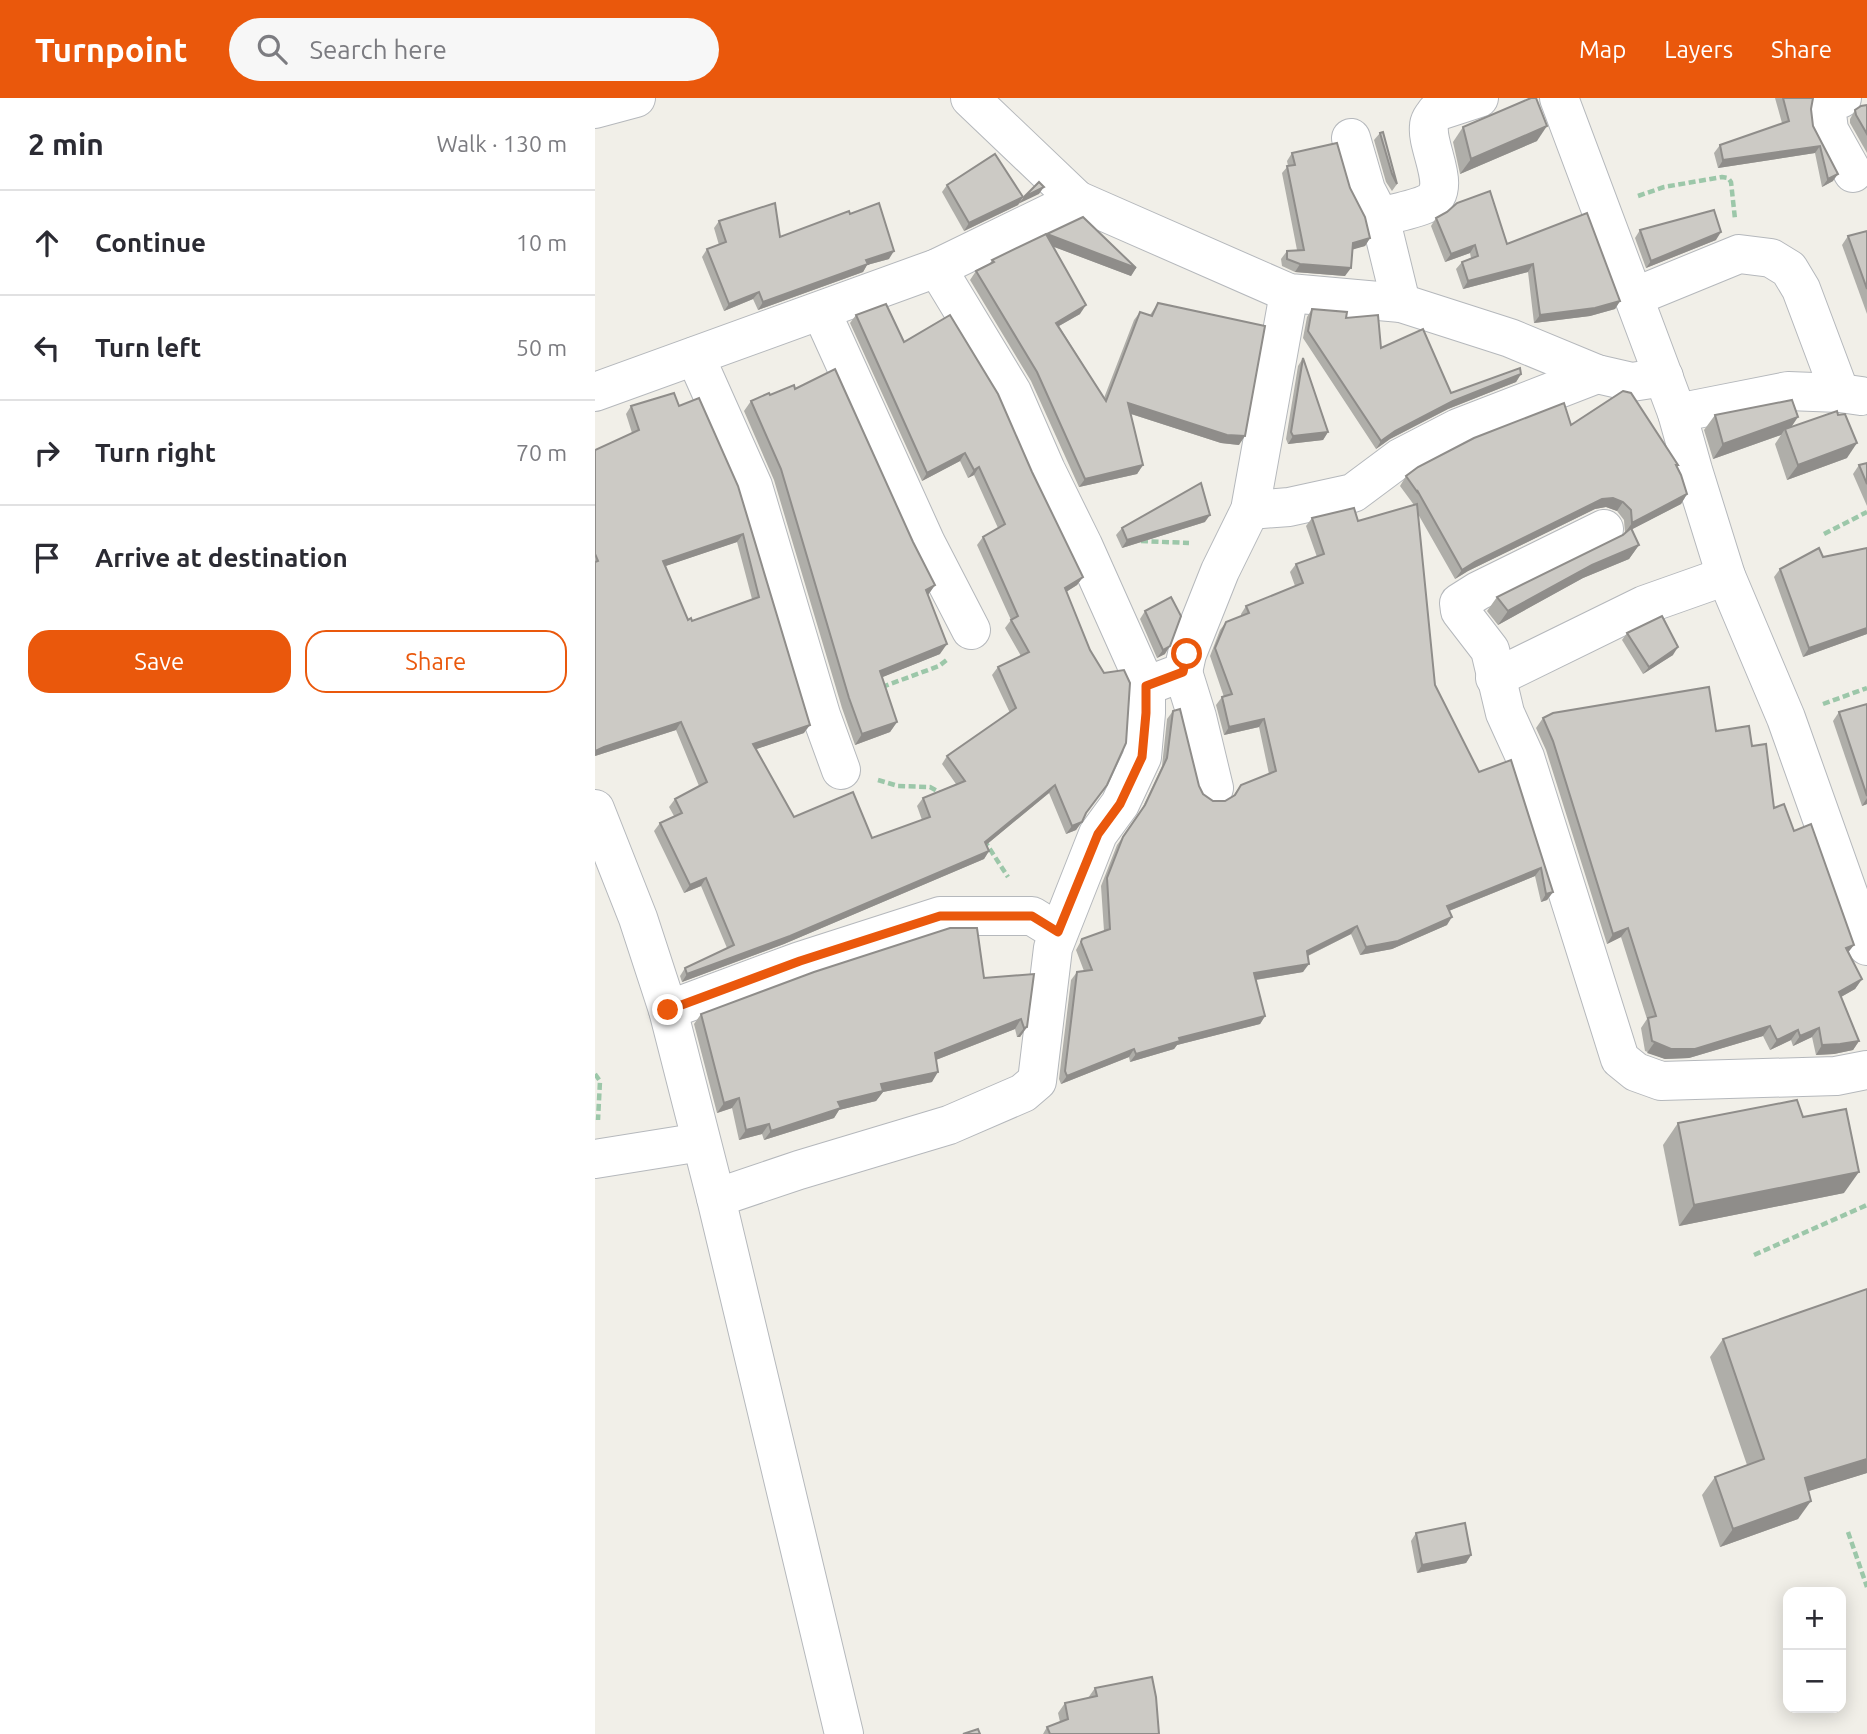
<!DOCTYPE html>
<meta charset="utf-8">
<style>
:root{--surface:#fff;--page:#f7f7f7;--text:#2b2b33;--muted:#7c7c81;--line:#e1e1e2;--accent:#ea580c}
body{margin:0;font-family:Ubuntu,sans-serif;background:var(--page);color:var(--text)}
.controls{position:absolute;right:21px;bottom:21px;display:grid;overflow:hidden;border-radius:14px;box-shadow:0 4px 18px #0003}
.controls button{width:63px;height:63px;display:grid;place-items:center;padding:0;border:0;border-bottom:2px solid var(--line);background:var(--surface);color:var(--text);font:35px sans-serif}
.stop{position:absolute;width:21px;height:21px;margin:-16px;border:5px solid #ea580c;border-radius:50%;background:#fff}
.stop.end{background:#ea580c;border-color:#fff;box-shadow:0 2px 7px #0008}
.list{margin:0;padding:0;list-style:none}
h2{display:flex;justify-content:space-between;align-items:center;height:91px;margin:0;padding:0 28px;font-size:30px}
h2 small{font-size:23px;font-weight:400;color:var(--muted)}
.list li{display:grid;grid-template-columns:46px 1fr auto;gap:21px;align-items:center;box-sizing:border-box;height:105px;padding:0 28px;border-top:2px solid var(--line)}
.list b{display:block;font-size:26px;white-space:nowrap}
.list em{font-size:23px;font-style:normal;color:var(--muted)}
.actions{display:flex;gap:14px;padding:21px 28px}
.actions a{flex:1;padding:16px 0;border:2px solid var(--accent);border-radius:21px;text-align:center;font-size:24px;color:var(--accent)}
.actions .main{background:var(--accent);color:#fff}
.icon{flex:none;width:38px;height:38px;fill:none;stroke:currentColor;stroke-width:2;stroke-linecap:round;stroke-linejoin:round}
.map{position:relative;flex:none;width:1272px;height:1636px;overflow:hidden}
header{display:flex;align-items:center;gap:42px;box-sizing:border-box;height:98px;padding:0 35px;background:var(--accent);color:#fff}
header strong{font-size:33px}
nav{display:flex;gap:38px;margin-inline-start:auto;font-size:24px}
.search{width:490px;height:63px;background:var(--page);display:flex;align-items:center;gap:18px;box-sizing:border-box;padding:0 24px;border-radius:38px;color:var(--muted);font-size:26px}
main{display:flex}
aside{flex:1;background:var(--surface)}
.map>svg:first-child{display:block}
</style>
<header>
<strong>Turnpoint</strong>
<div class="search"><svg class="icon" aria-label="search" viewBox="0 0 24 24"><circle cx="10" cy="10" r="6"/><path d="M15 15l6 6"/></svg>Search here</div>
<nav><a>Map</a><a>Layers</a><a>Share</a></nav>
</header>
<main>
<aside>
<h2>2 min<small>Walk · 130 m</small></h2>
<ul class="list">
<li><svg class="icon" aria-label="ahead" viewBox="0 0 24 24"><path d="M12 20V5M6 11l6-6 6 6"/></svg><div><b>Continue</b></div><em>10 m</em></li>
<li><svg class="icon" aria-label="left" viewBox="0 0 24 24"><path d="M17 20v-9H6M10 6l-5 5 5 5"/></svg><div><b>Turn left</b></div><em>50 m</em></li>
<li><svg class="icon" aria-label="right" viewBox="0 0 24 24"><path d="M7 20v-9h11M14 6l5 5-5 5"/></svg><div><b>Turn right</b></div><em>70 m</em></li>
<li><svg class="icon" aria-label="arrive" viewBox="0 0 24 24"><path d="M6 21V4h12l-3 4 3 4H6"/></svg><div><b>Arrive at destination</b></div></li>
</ul>
<div class="actions"><a class="main">Save</a><a>Share</a></div>
</aside>
<div class="map">
<svg width="1272" height="1636" viewBox="0 0 1272 1636">
<rect width="100%" height="100%" fill="#f1efe8"/>
<g fill="none" stroke-linecap="round" stroke-linejoin="round">
<defs>
<g id="minor">
<polyline points="375,0 482,102"/>
<polyline points="964,0 1082,315 1098,372 1131,478 1191,620 1272,848"/>
<polyline points="1247,0 1236,5 1232,16 1234,32 1258,75"/>
<polyline points="0,11 41,0"/>
<polyline points="756,40 771,92 785,119 806,205"/>
<path d="M785,119c14,-4 37,-8 48,-14 26,-13 -2,-55 1,-77 0,-5 4,-10 7,-14l43,-14"/>
<polyline points="342,170 417,294 451,372 488,447 551,588"/>
<polyline points="1039,199 1144,156 1176,160 1194,171 1206,191 1245,295"/>
<polyline points="226,213 331,445 376,532"/>
<polyline points="100,258 158,388 226,617 246,672"/>
<polyline points="0,294 342,170 482,102 694,195 806,205 915,240 1002,276 1037,284 1069,279"/>
<polyline points="1082,315 1193,293 1245,295 1266,298"/>
<polyline points="655,412 694,409 758,395 805,360 863,330 1002,276"/>
<polyline points="1009,431 883,493 864,505 865,513 895,552 910,615 930,659 1025,961 1041,974 1066,983 1241,978 1272,972"/>
<polyline points="588,574 602,619 619,690"/>
<polyline points="900,580 1049,507 1131,478"/>
<polyline points="0,711 43,820 73,912 121,1100 249,1636"/>
<polyline points="73,912 205,863 345,818 437,818 463,834"/>
<polyline points="0,1061 106,1044"/>
<polyline points="121,1100 204,1072 354,1027 428,995 442,983 458,850 503,736 525,706 547,659 551,615 551,588 588,574 592,556 625,473 655,412 694,195"/>
</g>
</defs>
<use href="#minor" stroke="#b5b8bc" stroke-width="40"/>
<g stroke="#9cc7a9" stroke-width="4.5" stroke-dasharray="7 3.5" stroke-linecap="butt">
<polyline points="1043,98 1069,89 1127,79 1133,80 1136,84 1140,121"/>
<polyline points="1229,436 1272,414"/>
<polyline points="546,443 594,445"/>
<polyline points="287,589 344,568 353,561"/>
<polyline points="1228,606 1272,590"/>
<polyline points="283,682 303,688 335,689 346,695"/>
<polyline points="389,742 413,779"/>
<polyline points="0,976 5,983 3,1022"/>
<polyline points="1159,1157 1272,1107"/>
<polyline points="1253,1434 1272,1489"/>
</g>
<use href="#minor" stroke="#fff" stroke-width="38"/>
</g>
<g fill="#afaea9" fill-rule="evenodd">
<polygon points="1180,0 1218,0 1216,11 1218,28 1238,83 1227,89 1220,55 1123,70 1119,55 1125,47 1187,25"/>
<polygon points="1272,7 1272,55 1255,25 1255,21 1260,12"/>
<polygon points="868,29 942,43 865,76 858,44"/>
<polygon points="785,35 802,86 797,93 791,84 779,42"/>
<polygon points="697,55 755,90 775,140 770,148 757,151 750,178 700,174 687,168 686,161 692,153 702,152 687,75 693,68 692,63"/>
<polygon points="352,87 428,99 423,107 369,133 347,94"/>
<polygon points="255,116 294,161 272,167 268,174 163,212 158,201 129,213 107,159 112,151 124,147 119,130 124,123 185,139"/>
<polygon points="841,120 912,146 1025,203 1020,211 995,218 939,225 933,174 868,191 861,171 867,164 876,160 875,155 850,164 836,128"/>
<polygon points="1045,132 1121,142 1051,170 1040,140"/>
<polygon points="1272,133 1272,216 1247,147 1253,138"/>
<polygon points="451,137 541,170 536,178 457,148 485,216 464,228 509,300 539,222 545,214 555,217 563,205 644,347 626,345 536,316 548,367 542,376 484,389 436,283 375,182 381,173 394,167 397,162"/>
<polygon points="717,211 751,220 786,250 856,295 926,276 921,284 853,311 795,341 781,351 708,240 712,219"/>
<path d="M261,217l48,27 128,130 51,105 -6,8 -10,6 18,223 -9,16 -10,4 -17,-41 -63,52 3,6 -5,8 -200,85 -102,38 -2,-6 5,-8 42,-20 -26,-62 -17,7 -30,-62 6,-8 14,-7 -5,-9 6,-8 24,-13 -23,-56 -81,26v-306l37,-17 -6,-19 5,-8h48l59,80 66,247 -48,16 38,68 78,21 50,-18 -5,-14 6,-8 33,-14 -14,-20 5,-8 63,-43 -18,-38 6,-8 23,-11 -16,-28 6,-8 -34,-75 6,-8 15,-9 -24,-53 -6,3 -8,-17 -38,20 -72,-158zM142,444l15,57 -60,22 -4,-1 -23,-54z"/>
<polygon points="708,260 733,334 728,342 693,346 691,341 703,268"/>
<polygon points="200,291 318,444 340,487 333,497 345,556 287,579 302,624 295,634 260,647 247,610 179,382 149,313 156,303"/>
<polygon points="1120,317 1196,329 1252,360 1192,382 1180,346 1186,337 1118,361 1109,332"/>
<polygon points="976,327 1082,368 1092,396 1086,406 1037,431 1044,447 1034,461 988,480 903,527 892,513 902,499 1028,437 1030,435 1029,422 1022,413 1011,409 1000,411 873,473 860,481 823,416 840,587 884,674 916,662 958,794 952,802 946,804 940,778 854,813 852,827 797,851 765,857 756,836 713,858 708,874 661,882 670,918 665,926 582,947 579,951 535,964 534,959 466,986 464,981 476,882 482,874 489,873 481,852 487,841 509,833 506,788 522,747 545,715 567,668 572,621 578,613 604,688 608,696 618,703 630,703 638,698 646,687 674,676 664,629 629,637 621,607 627,599 629,599 615,558 625,532 631,524 646,518 646,516 651,508 700,488 695,474 701,466 722,459 711,428 717,420 763,423 819,407 805,388 811,378"/>
<polygon points="1272,365 1272,408 1258,376 1264,367"/>
<polygon points="610,424 527,450 521,437 527,430"/>
<polygon points="1228,459 1272,536 1208,559 1179,479 1185,471"/>
<polygon points="550,513 570,556 562,560 545,521"/>
<polygon points="1032,535 1078,557 1048,576 1027,542"/>
<polygon points="1272,606 1272,706 1267,708 1238,623 1244,614"/>
<polygon points="948,620 1121,633 1157,648 1179,710 1199,733 1253,854 1267,881 1260,891 1246,899 1264,943 1258,952 1239,956 1221,957 1217,939 1198,948 1196,942 1175,952 1168,938 1094,960 1070,961 1050,953 1046,930 1052,921 1026,839 1012,846 951,652 941,630"/>
<polygon points="389,880 432,929 425,939 422,939 420,931 341,962 337,984 288,994 281,1003 244,1012 239,1020 169,1042 167,1036 144,1042 137,1010 122,1015 99,926 106,916"/>
<polygon points="1208,1019 1249,1095 1084,1128 1068,1047 1083,1025"/>
<polygon points="1272,1191 1272,1375 1213,1393 1203,1421 1125,1449 1107,1397 1120,1379 1152,1367 1115,1259 1128,1241"/>
<polygon points="821,1435 876,1457 871,1465 822,1475 816,1443"/>
<polygon points="500,1590 564,1636 448,1636 452,1629 465,1624 463,1615 470,1605 493,1600"/>
</g>
<g fill="#8f8d8a">
<polygon points="952,28 942,43 865,76 876,61"/>
<polygon points="1225,48 1220,55 1123,70 1128,62"/>
<polygon points="1243,76 1238,83 1227,89 1233,81"/>
<polygon points="449,89 444,96 423,106 429,99"/>
<polygon points="428,99 423,107 369,133 374,125"/>
<polygon points="1126,134 1121,142 1051,170 1056,163"/>
<polygon points="452,136 541,170 536,178 446,144"/>
<polygon points="775,140 770,148 753,153 758,145"/>
<polygon points="880,147 875,155 850,164 856,156"/>
<polygon points="299,153 294,161 272,167 268,174 163,212 168,204 271,162"/>
<polygon points="705,166 756,170 750,178 700,174"/>
<polygon points="938,166 933,174 868,191 873,183"/>
<polygon points="164,194 158,201 129,213 134,206"/>
<polygon points="1025,203 1020,211 995,218 939,225 945,217"/>
<polygon points="491,207 485,216 455,233 461,225"/>
<polygon points="926,276 921,284 853,311 795,341 781,351 786,343 800,333 858,303"/>
<polygon points="533,305 650,338 644,347 626,345 527,313"/>
<polygon points="1203,319 1193,334 1190,331 1186,337 1118,361 1128,346"/>
<polygon points="733,334 728,342 693,346 698,338"/>
<polygon points="1262,345 1252,360 1192,382 1203,367"/>
<polygon points="370,355 365,363 327,383 332,375"/>
<polygon points="548,367 542,376 484,389 490,381"/>
<polygon points="384,369 379,377 373,380 379,372"/>
<polygon points="1092,396 1086,406 1030,435 1037,425"/>
<polygon points="1018,400 1028,404 1022,413 1011,409 1000,411 873,473 860,481 867,472 880,464 1007,401"/>
<polygon points="615,417 610,424 527,450 532,442"/>
<polygon points="148,436 142,444 62,471 68,463"/>
<polygon points="1044,447 1034,461 988,480 903,527 913,513 997,467"/>
<polygon points="488,479 482,487 465,498 470,490"/>
<polygon points="340,487 333,497 331,492"/>
<polygon points="1272,530 1272,536 1208,559 1214,550"/>
<polygon points="352,546 345,556 278,583 285,573"/>
<polygon points="575,548 570,556 562,560 568,552"/>
<polygon points="1083,549 1078,557 1048,576 1054,569"/>
<polygon points="669,621 664,629 629,637 634,629"/>
<polygon points="86,624 81,632 0,658 0,653 9,649"/>
<polygon points="302,624 295,634 260,647 267,636"/>
<polygon points="215,627 209,635 153,654 158,646"/>
<polygon points="460,687 454,695 385,752 390,744"/>
<polygon points="1272,700 1272,706 1267,708"/>
<polygon points="487,724 481,732 471,736 477,728"/>
<polygon points="394,753 389,761 189,846 87,884 92,876"/>
<polygon points="946,770 940,778 846,816 852,808"/>
<polygon points="111,780 106,788 89,795 95,787"/>
<polygon points="958,794 952,802 946,804 951,796"/>
<polygon points="857,819 852,827 797,851 765,857 771,849"/>
<polygon points="762,828 756,836 706,861 712,853"/>
<polygon points="1033,830 1026,839 1012,846 1018,836"/>
<polygon points="1259,847 1252,856 1251,850"/>
<polygon points="714,866 708,874 653,883 659,875"/>
<polygon points="1267,881 1260,891 1237,904 1244,894"/>
<polygon points="670,918 665,926 582,947 579,951 535,964 541,956 584,940"/>
<polygon points="426,921 420,931 333,965 340,955"/>
<polygon points="1175,928 1168,938 1094,960 1070,961 1052,955 1059,945"/>
<polygon points="432,929 425,939 422,939 429,930"/>
<polygon points="1224,930 1217,939 1198,948 1205,938"/>
<polygon points="1203,932 1196,942 1175,952 1182,942"/>
<polygon points="1264,943 1258,952 1239,956 1221,957 1227,947"/>
<polygon points="539,951 534,959 466,986 472,978"/>
<polygon points="343,974 337,984 288,994 281,1003 244,1012 239,1020 169,1042 176,1033 286,986"/>
<polygon points="144,1000 137,1010 122,1015 129,1005"/>
<polygon points="174,1026 167,1036 144,1042 151,1032"/>
<polygon points="1264,1074 1249,1095 1084,1128 1099,1107"/>
<polygon points="1272,1361 1272,1375 1198,1398 1210,1380"/>
<polygon points="1216,1403 1203,1421 1125,1449 1138,1431"/>
<polygon points="876,1457 871,1465 822,1475 827,1467"/>
</g>
<g fill="#cccac5" stroke="#8f8d8a" stroke-width="2" fill-rule="evenodd">
<polygon points="936,0 941,0 952,28 876,61 868,29"/>
<polygon points="1188,0 1218,0 1216,11 1218,28 1243,76 1233,81 1225,48 1128,62 1125,47 1194,23"/>
<polygon points="1272,7 1272,36 1261,17 1260,12 1266,8"/>
<polygon points="788,34 802,86 797,76 785,35"/>
<polygon points="742,45 755,90 770,119 775,140 758,145 756,170 705,166 692,161 692,153 709,152 692,68 700,67 697,55"/>
<polygon points="400,56 428,99 374,125 352,87"/>
<polygon points="444,84 449,89 429,99"/>
<polygon points="895,93 912,146 992,115 1025,203 1000,210 945,217 938,166 873,183 867,164 883,158 880,147 856,156 841,120 852,114 862,105"/>
<polygon points="180,105 185,139 254,113 255,116 284,105 299,153 271,162 273,166 168,204 164,194 134,206 112,151 131,144 124,123"/>
<polygon points="1119,112 1126,134 1056,163 1045,132"/>
<polygon points="488,119 541,170 452,136"/>
<polygon points="1272,133 1272,191 1253,138"/>
<polygon points="451,136 491,207 461,225 511,303 545,214 557,218 563,205 670,228 650,338 632,337 533,305 548,367 490,381 442,274 381,173 399,164 397,162"/>
<path d="M291,206l18,38 46,-27 48,79 34,78 51,105 -18,11 25,62 14,23 20,-3 6,13 -4,60 -19,42 -21,28 -4,9 -10,4 -17,-41 -70,57 4,9 -199,85 -103,38 -2,-6 49,-23 -28,-67 -16,7 -30,-62 22,-10 -7,-14 32,-17 -26,-60 -77,25 -9,4v-189l3,-1 -3,-7v-104l44,-20 -8,-24 43,-13 5,13 20,-8 39,88 72,239 -57,19 41,73 59,-25 19,46 58,-21 -7,-19 42,-17 -18,-25 69,-48 -18,-41 31,-15 -18,-32 7,-4 -35,-79 22,-13 -26,-57 -5,3 -9,-17 -38,20 -71,-158zM148,436l16,63 -67,24 -1,-3 -3,2 -25,-59z"/>
<polygon points="717,211 752,214 751,220 783,217 786,250 828,231 856,295 925,270 926,276 858,303 800,333 786,343 713,233"/>
<polygon points="708,260 733,334 698,338 696,334"/>
<polygon points="240,271 318,444 340,487 331,492 352,546 285,573 302,624 267,636 254,600 186,371 156,303 174,295 175,297 199,287 200,291"/>
<polygon points="1028,293 1036,295 1083,367 1081,367 1086,377 1092,396 1037,425 1036,412 1028,404 1018,400 1007,401 880,464 867,472 822,392 823,395 811,378 823,369 879,340 969,305 976,327"/>
<polygon points="1197,302 1203,319 1128,346 1120,317"/>
<polygon points="1242,313 1243,317 1250,316 1262,345 1203,367 1190,331"/>
<polygon points="1272,365 1272,386 1264,367"/>
<polygon points="606,385 615,417 532,442 527,430"/>
<polygon points="822,406 840,587 884,674 916,662 958,794 951,796 946,770 852,808 857,819 803,843 771,849 762,828 712,853 714,866 659,875 670,918 584,940 585,943 541,956 539,951 472,978 470,973 482,874 497,872 486,844 487,841 515,831 512,780 528,739 550,707 572,660 578,613 585,611 604,688 608,696 618,703 630,703 640,697 646,687 681,673 669,621 634,629 627,599 637,596 620,550 631,524 654,515 651,508 708,485 701,466 729,456 717,420 759,410 763,423"/>
<polygon points="1036,430 1044,447 997,467 913,513 902,499 1028,437"/>
<polygon points="1224,450 1228,459 1272,450 1272,530 1214,550 1185,471"/>
<polygon points="576,499 586,518 575,548 568,552 550,513"/>
<polygon points="1067,518 1083,549 1054,569 1032,535"/>
<polygon points="1114,589 1121,633 1154,628 1157,648 1171,646 1179,710 1189,706 1199,733 1216,726 1259,847 1251,850 1267,881 1244,894 1264,943 1245,946 1227,947 1224,930 1205,938 1203,932 1182,942 1175,928 1100,951 1076,951 1057,943 1053,920 1061,918 1033,830 1018,836 958,643 948,620 958,615"/>
<polygon points="1272,606 1272,698 1244,614"/>
<polygon points="355,830 382,830 389,880 439,876 432,929 429,930 426,921 340,955 343,974 286,986 288,993 243,1004 246,1010 176,1033 174,1026 151,1032 144,1000 129,1005 106,916 219,874"/>
<polygon points="1202,1002 1208,1019 1251,1011 1264,1074 1099,1107 1083,1025"/>
<polygon points="1272,1191 1272,1361 1210,1380 1216,1403 1138,1431 1120,1379 1169,1361 1128,1241"/>
<polygon points="870,1425 876,1457 827,1467 821,1435"/>
<polygon points="557,1579 561,1599 564,1636 455,1636 452,1629 473,1621 470,1605 502,1598 500,1590"/>
<polygon points="383,1631 385,1636 368,1636"/>
</g>
<g fill="none" stroke-linecap="round" stroke-linejoin="round">
<polyline stroke="#ea580c" stroke-width="9" points="73,912 205,863 345,818 437,818 463,834 503,736 525,706 547,659 551,615 551,588 588,574 592,556"/>
</g>
</svg>
<div class="controls">
<button>+</button>
<button>−</button>
</div>
<div class="stop" style="left:592px;top:556px"></div>
<div class="stop end" style="left:73px;top:912px"></div>
</div>
</main>
